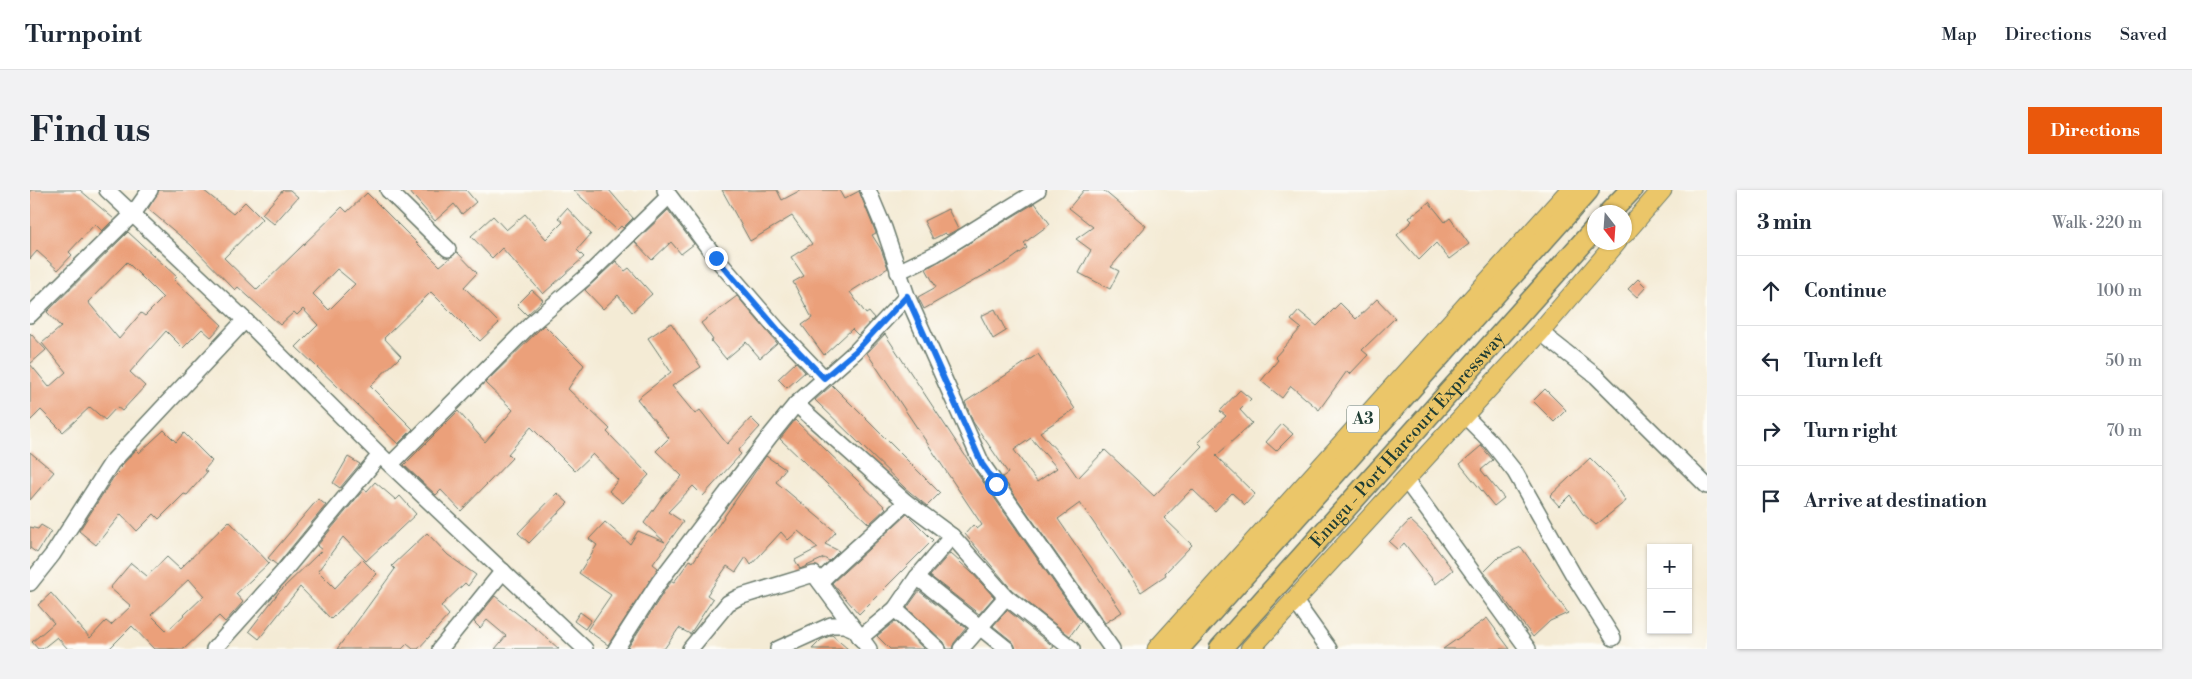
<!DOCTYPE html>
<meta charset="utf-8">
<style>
:root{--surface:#fff;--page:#f2f2f3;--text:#1f2937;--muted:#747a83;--line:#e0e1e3;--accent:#ea580c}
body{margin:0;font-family:"Libre Bodoni",serif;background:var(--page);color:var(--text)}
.controls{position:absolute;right:15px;bottom:15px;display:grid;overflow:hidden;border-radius:0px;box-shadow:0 1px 4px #0004}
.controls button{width:45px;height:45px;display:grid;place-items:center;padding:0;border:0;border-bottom:1px solid var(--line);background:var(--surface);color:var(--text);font:25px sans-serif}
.compass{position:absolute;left:1557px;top:15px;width:45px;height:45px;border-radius:50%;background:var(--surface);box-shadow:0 1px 4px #0004;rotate:163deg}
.stop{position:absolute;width:15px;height:15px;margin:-11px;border:4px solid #1a73e8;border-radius:50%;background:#fff}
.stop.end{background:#1a73e8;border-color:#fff;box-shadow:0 1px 5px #0008}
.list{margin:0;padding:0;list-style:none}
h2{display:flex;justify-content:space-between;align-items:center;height:65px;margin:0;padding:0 20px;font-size:21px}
h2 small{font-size:16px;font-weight:400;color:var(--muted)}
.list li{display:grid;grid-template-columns:32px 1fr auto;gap:15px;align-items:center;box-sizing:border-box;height:70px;padding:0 20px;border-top:1px solid var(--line)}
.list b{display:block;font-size:19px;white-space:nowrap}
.list em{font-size:16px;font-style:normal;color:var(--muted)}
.icon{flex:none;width:28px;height:28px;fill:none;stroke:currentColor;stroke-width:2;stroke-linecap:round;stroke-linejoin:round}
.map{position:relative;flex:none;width:1677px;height:459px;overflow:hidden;border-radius:0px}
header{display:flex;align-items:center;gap:30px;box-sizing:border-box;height:70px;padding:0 25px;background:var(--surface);border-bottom:1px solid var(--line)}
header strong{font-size:24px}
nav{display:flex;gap:28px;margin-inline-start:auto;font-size:18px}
.intro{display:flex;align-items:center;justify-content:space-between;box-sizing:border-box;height:120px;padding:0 30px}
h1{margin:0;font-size:35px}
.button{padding:12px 22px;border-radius:0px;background:var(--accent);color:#fff;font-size:18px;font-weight:700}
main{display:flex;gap:30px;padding:0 30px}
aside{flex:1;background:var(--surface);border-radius:0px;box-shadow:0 1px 4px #0004}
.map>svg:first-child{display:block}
</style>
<header>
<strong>Turnpoint</strong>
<nav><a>Map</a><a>Directions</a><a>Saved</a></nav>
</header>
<div class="intro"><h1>Find us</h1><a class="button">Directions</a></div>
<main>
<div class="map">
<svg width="1677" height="459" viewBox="0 0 1677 459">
<rect width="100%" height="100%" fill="#fdfcf7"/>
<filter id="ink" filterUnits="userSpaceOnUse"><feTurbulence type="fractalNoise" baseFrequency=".02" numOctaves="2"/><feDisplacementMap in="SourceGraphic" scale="10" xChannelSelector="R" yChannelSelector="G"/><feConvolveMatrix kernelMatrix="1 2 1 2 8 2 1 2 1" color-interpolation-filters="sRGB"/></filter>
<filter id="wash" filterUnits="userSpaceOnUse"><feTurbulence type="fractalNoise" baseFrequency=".0096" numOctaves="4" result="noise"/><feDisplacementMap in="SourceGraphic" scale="20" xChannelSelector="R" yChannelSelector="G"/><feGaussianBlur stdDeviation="1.12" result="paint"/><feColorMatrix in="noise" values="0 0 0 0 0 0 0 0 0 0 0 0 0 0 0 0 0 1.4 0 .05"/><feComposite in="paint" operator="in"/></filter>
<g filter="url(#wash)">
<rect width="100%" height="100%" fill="#f4ebd5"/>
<g id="blocks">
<g fill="#eba07a" fill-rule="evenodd">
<polygon points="0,0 50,0 84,29 72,41 65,34 39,62 42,65 28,80 7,61 0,69"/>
<path d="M129,0h44l30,24 12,-12 17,17 -38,39 33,32 85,-83 5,5 20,-19 73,73 17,-14 20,21 -13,14 35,36 -19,18 -49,-49 -47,46 17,18 -31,30 43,43 -15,15 -102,-97 22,-22 -15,-16 -6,6 -3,-3 -14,13 -42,-38 -3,3 -44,-45 -43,-36zM307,79l18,15 -26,26 -16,-16z"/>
<polygon points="253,0 260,0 268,7 244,34 232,24"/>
<polygon points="378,0 436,0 446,12 432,24 424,14 405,31"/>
<polygon points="543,0 579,0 603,28 593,38 591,36 587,40"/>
<polygon points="692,0 747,0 752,10 771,0 809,0 814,9 829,1 846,43 842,45 851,59 858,78 820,102 836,124 839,122 844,128 828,145 822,139 794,165 772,135 782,128 763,92 774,86 761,67 782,54 762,26 720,51"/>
<polygon points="1054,0 1073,0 1116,36 1081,77 1089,81 1080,99 1049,83 1061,60 1046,49 1063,37 1039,18"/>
<polygon points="1399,12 1415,32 1420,28 1439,54 1419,69 1406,53 1389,70 1367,45 1382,31 1379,28"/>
<polygon points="1005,13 1020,34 994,53 997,58 979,71 894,119 888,107 906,97 896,79"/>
<polygon points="537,18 561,44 547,60 554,67 513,104 472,58 462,68 441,46 463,26 476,40 495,24 516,49 533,32 528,28"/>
<polygon points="918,19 928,39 917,45 915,43 903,49 894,31"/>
<polygon points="638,20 664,54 651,64 641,52 622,70 605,52"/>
<path d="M98,42l49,45 -3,3 48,45 -11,12 -9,-8 -19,19 -17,-17 -36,41 15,14 -23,25 -5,-4 -12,13 -15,-13 -27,25 -22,-22 -11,11v-57l19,23 17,-15 -24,-29 19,-16 -14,-15zM97,72l36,36 -18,18 -4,-3 -22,26 -31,-37z"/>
<polygon points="586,71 595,81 599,78 622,104 602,122 588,105 573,119 555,100"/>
<polygon points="1608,89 1616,97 1607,107 1598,99"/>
<polygon points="502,100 513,110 497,125 487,115"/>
<polygon points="707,106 747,153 730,168 716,152 696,169 681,151 683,150 671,133"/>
<polygon points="1347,109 1365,128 1332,160 1338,165 1320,184 1317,181 1289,220 1261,196 1252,208 1231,191 1248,170 1245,167 1271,138 1261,130 1269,121 1287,136 1310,113 1326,129"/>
<polygon points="965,119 976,141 963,149 951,126"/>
<polygon points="641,133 671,177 642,196 665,224 670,220 697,254 721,228 730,237 708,261 711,264 673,306 663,296 638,322 653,332 623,374 628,378 578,455 557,440 581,405 549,383 567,355 559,349 575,332 600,354 608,341 635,352 614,333 633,306 652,286 626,261 639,248 607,209 641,182 618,148"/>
<polygon points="514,135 554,175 538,199 580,239 577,242 619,285 593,313 579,301 588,290 563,264 545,281 501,237 478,264 482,268 431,321 411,300 406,305 374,275 428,221 455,252 483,220 455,193"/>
<polygon points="0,143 16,160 0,174"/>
<polygon points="855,144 944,279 1051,431 1040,446 982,400 935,344 943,335 947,339 952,335 837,163"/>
<path d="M1008,164l37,55 -35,23 26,29 12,17 27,-28 49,46 48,-50 -4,-4 28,-26 -6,-5 20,-21 11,9 -11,11 12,13 -36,33 39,38 -10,11 -13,-12 -17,18 -23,-22 -28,29 28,27 -27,28 1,2 -25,17 -61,-89 -22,16 64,93 -17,11 -103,-146 6,-4 -35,-51 -8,-20zM1001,248l26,30 -20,14 -23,-32z"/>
<polygon points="766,172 775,182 757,198 748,189"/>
<polygon points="802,195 910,303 897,316 875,298 785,210"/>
<polygon points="1515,199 1536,220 1524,232 1503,211"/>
<polygon points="765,230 856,318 839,334 750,249"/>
<polygon points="1252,234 1263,244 1246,261 1236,252"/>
<polygon points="134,240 146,252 154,243 182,271 174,280 177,282 157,305 154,304 129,329 124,324 107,341 91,324 66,355 49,341 83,288 92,279 90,277 106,260 109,263"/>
<polygon points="1451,256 1463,270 1451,280 1474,308 1464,316 1430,274"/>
<polygon points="0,262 24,282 0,310"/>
<polygon points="736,266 755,279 746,292 806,342 795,354 809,361 799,371 794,368 770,379 765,370 788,358 768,341 758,350 751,342 721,375 716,367 706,382 697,376 677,405 683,409 660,444 649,438 634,459 597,459 637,397 642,391 644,392 660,370 663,372"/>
<polygon points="318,267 330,274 310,298 303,293"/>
<polygon points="1560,268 1583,291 1596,311 1566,335 1553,324 1540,305 1529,316 1520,306"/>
<polygon points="345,292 366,310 370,306 386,324 336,371 313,347 288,381 305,398 332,369 347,384 301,429 270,397 229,449 219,441 249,402 292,360 287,356 334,299 337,301"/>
<polygon points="527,303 538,313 499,353 488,343"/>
<polygon points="288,309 296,315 247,375 238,368"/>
<polygon points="877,324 903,350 829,424 802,393"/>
<polygon points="1380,330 1396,345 1423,380 1406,394 1374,353 1368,360 1359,352"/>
<path d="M199,331l40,42 -33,31 7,8 -18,20 -6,-6 -35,33h-30l-22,-23 -23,23h-41l-11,-12 -15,12h-4l-6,-7 22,-19 -16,-18 13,-12 39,45 16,-17 5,4 20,-19 -21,-18 21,-25 16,13 20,-19 13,12zM159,389l15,17 -37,35 -16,-16z"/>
<polygon points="11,335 21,341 7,363 0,358 0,337 8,339"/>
<polygon points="397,343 418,365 446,385 438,396 435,393 411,416 419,425 388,459 383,459 377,454 372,459 307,459 365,379 362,376"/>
<polygon points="1491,357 1538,423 1520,431 1503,447 1454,382 1469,367"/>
<polygon points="920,363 941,382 964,407 949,424 900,386"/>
<polygon points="889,401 936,438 924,453 922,459 917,459 914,452 877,418"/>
<polygon points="465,406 509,441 529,459 465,459 476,446 457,430 450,438 444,432"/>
<polygon points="977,420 1024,457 1021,459 986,459 983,452 963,436"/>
<polygon points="550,422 561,430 555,439 544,431"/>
<polygon points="1457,428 1480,459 1413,459"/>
<polygon points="865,431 894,459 860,459 847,446"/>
<polygon points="802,445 818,459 782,459 791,450"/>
</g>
</g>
</g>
<g filter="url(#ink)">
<use href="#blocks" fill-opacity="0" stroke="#6a7a6c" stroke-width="1"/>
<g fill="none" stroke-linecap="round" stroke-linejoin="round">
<defs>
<g id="minor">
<polyline points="77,0 215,130 350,265 555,459"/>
<polyline points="358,0 418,59"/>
<polyline points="635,0 686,68 748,140 794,188"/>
<polyline points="838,0 854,38 877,106 952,274 1082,459"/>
<polyline points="868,82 905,64 1008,0"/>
<polyline points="0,125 103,24 120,0"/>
<polyline points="1510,142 1566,186 1677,296"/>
<polyline points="766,214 876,312 922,346 976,407 1042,459"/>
<polyline points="1434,225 1462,253 1485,282 1544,386 1583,448"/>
<polyline points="361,274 500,135 556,87 639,6"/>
<polyline points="1375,289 1498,459"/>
<polyline points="887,387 977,459"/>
<path d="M790,392c28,-28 58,-52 86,-80"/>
<polyline points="0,393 23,364 82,272 215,130"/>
<polyline points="1264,410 1299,459"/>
<polyline points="865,419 908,459"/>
<polyline points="830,448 865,419 887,387 922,346"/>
<polyline points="184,459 253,382 350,265"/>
<polyline points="410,459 473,381"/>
<polyline points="586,459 629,392 740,246 766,214 826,161 877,106"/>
<polyline points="660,459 698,413 709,407 784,384 839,459"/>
<polyline points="748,459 801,435 814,435 824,439"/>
<polyline points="931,459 976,407"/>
</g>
<g id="major">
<polyline points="1594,44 1632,0"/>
<polyline points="1127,459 1540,0"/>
<polyline points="1220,459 1510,142 1587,52"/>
</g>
<g id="highway">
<polyline points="1580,22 1601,0"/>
<polyline points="1148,459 1558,0"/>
<path id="s1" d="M1190,459l374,-419"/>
</g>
</defs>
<use href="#minor" stroke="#6a7a6c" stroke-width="18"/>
<use href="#major" stroke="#6a7a6c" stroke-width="21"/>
<use href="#highway" stroke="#6a7a6c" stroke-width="24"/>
<use href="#minor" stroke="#fff" stroke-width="15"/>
<use href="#major" stroke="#ebc669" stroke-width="19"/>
<use href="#highway" stroke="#ebc669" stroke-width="21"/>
</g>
</g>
<g fill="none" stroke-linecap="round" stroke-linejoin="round" filter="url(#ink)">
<polyline stroke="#1a73e8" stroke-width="6" points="686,68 748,140 794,188 826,161 877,106 952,274 966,294"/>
</g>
<g text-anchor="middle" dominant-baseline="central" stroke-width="5" stroke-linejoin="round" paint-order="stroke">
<rect fill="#fdfcf7" stroke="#62766e" stroke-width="1" x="1317" y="215.5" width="32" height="27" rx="4"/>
<g font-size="16" font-weight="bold" fill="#1f3d34">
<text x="1333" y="229">A3</text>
</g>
<g font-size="18" fill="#1f3d34" stroke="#fdfcf7">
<text stroke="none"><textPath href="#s1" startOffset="281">Enugu - Port Harcourt Expressway</textPath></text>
</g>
</g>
</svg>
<div class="controls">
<button>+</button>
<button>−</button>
</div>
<svg class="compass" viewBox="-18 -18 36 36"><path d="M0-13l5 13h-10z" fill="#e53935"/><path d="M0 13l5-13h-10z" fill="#747a83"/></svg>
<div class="stop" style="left:966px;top:294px"></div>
<div class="stop end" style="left:686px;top:68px"></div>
</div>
<aside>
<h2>3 min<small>Walk · 220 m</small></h2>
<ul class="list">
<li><svg class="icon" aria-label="ahead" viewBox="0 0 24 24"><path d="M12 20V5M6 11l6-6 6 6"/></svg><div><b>Continue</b></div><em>100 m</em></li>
<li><svg class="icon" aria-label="left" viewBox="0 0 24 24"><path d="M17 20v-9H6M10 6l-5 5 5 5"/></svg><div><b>Turn left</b></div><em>50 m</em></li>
<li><svg class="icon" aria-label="right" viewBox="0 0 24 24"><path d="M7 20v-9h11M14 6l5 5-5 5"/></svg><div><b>Turn right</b></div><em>70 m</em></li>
<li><svg class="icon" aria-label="arrive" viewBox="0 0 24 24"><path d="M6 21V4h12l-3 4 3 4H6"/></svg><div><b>Arrive at destination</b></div></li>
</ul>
</aside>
</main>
